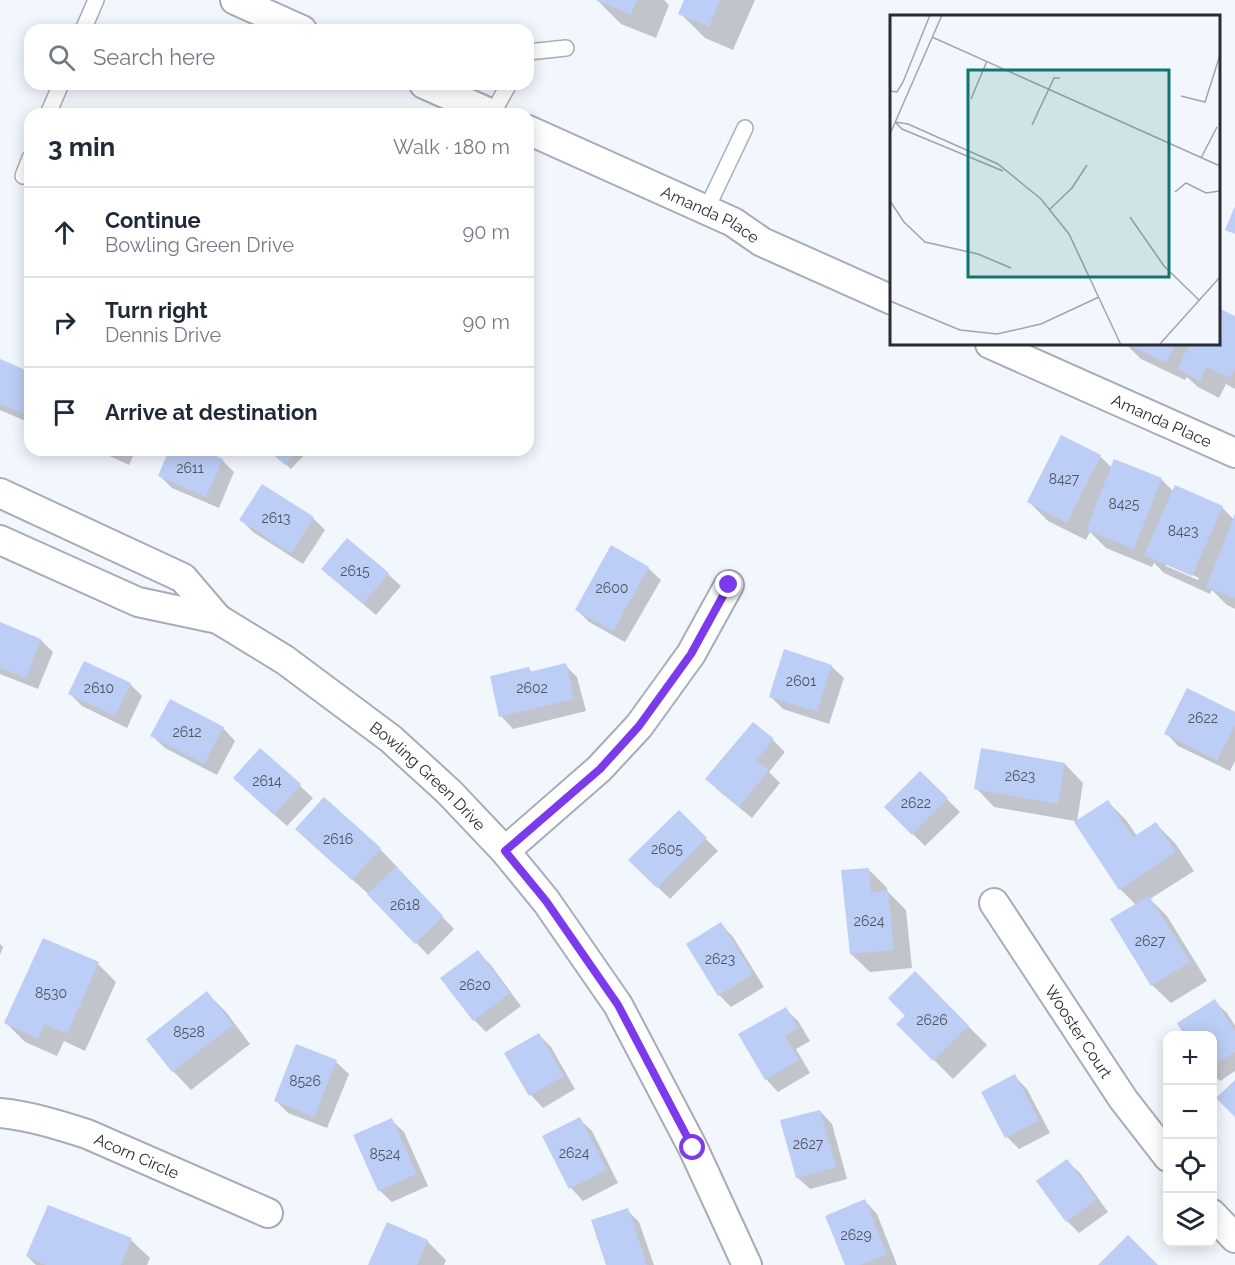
<!DOCTYPE html>
<meta charset="utf-8">
<style>
:root{--surface:#fff;--page:#f2f2f3;--text:#1f2937;--muted:#747a83;--line:#e0e1e3}
body{margin:0;font-family:Raleway,sans-serif;background:var(--page);color:var(--text)}
.controls{position:absolute;right:18px;bottom:18px;display:grid;overflow:hidden;border-radius:12px;box-shadow:0 3px 15px #0003}
.controls button{width:54px;height:54px;display:grid;place-items:center;padding:0;border:0;border-bottom:2px solid var(--line);background:var(--surface);color:var(--text);font:30px sans-serif}
.stop{position:absolute;width:18px;height:18px;margin:-14px;border:4px solid #7c3aed;border-radius:50%;background:#fff}
.stop.end{background:#7c3aed;border-color:#fff;box-shadow:0 2px 6px #0008}
.list{margin:0;padding:0;list-style:none}
h2{display:flex;justify-content:space-between;align-items:center;height:78px;margin:0;padding:0 24px;font-size:26px}
h2 small{font-size:20px;font-weight:400;color:var(--muted)}
.list li{display:grid;grid-template-columns:39px 1fr auto;gap:18px;align-items:center;box-sizing:border-box;height:90px;padding:0 24px;border-top:2px solid var(--line)}
.list b{display:block;font-size:22px;white-space:nowrap}
.list p{margin:0;font-size:20px;white-space:nowrap;color:var(--muted)}
.list em{font-size:20px;font-style:normal;color:var(--muted)}
.icon{flex:none;width:33px;height:33px;fill:none;stroke:currentColor;stroke-width:2;stroke-linecap:round;stroke-linejoin:round}
.map{position:relative;flex:none;width:1235px;height:1265px;overflow:hidden}
.search{position:absolute;background:var(--surface);box-shadow:0 3px 15px #0003;left:24px;top:24px;width:510px;height:66px;display:flex;align-items:center;gap:15px;box-sizing:border-box;padding:0 21px;border-radius:18px;color:var(--muted);font-size:22px}
.panel{position:absolute;background:var(--surface);box-shadow:0 3px 15px #0003;left:24px;top:108px;width:510px;height:348px;border-radius:18px}
.map>svg:first-child{display:block}
</style>
<div class="map">
<svg width="1235" height="1265" viewBox="0 0 1235 1265">
<rect width="100%" height="100%" fill="#f2f6fd"/>
<g fill="#0003" fill-rule="evenodd">
<polygon points="597,0 664,0 669,5 656,38 621,24"/>
<polygon points="686,0 755,0 733,50 705,38 680,13"/>
<polygon points="1235,318 1235,389 1226,384 1219,398 1198,387 1187,377 1185,380 1141,359 1126,344 1218,344"/>
<polygon points="0,361 30,373 30,423 0,410"/>
<path d="M1062,437l39,20 11,11 3,-7 47,19 12,12 48,15 12,13 1,-2v91l-8,-4 -15,-15 -2,4 -46,-21 -10,-10 -2,4 -46,-19 -16,-16 -4,8 -38,-19 -19,-19zM1166,563l33,15 -1,2 -32,-14z"/>
<polygon points="96,450 136,450 129,465"/>
<polygon points="171,450 189,456 191,450 198,450 222,460 234,472 219,508 172,488 160,476"/>
<polygon points="270,450 305,450 307,452 291,469"/>
<polygon points="313,518 325,530 303,564 253,532 241,520"/>
<polygon points="347,540 388,574 401,586 376,615 336,581"/>
<polygon points="648,568 661,580 625,642 589,622 576,609"/>
<polygon points="0,624 41,640 53,652 38,689 0,674"/>
<polygon points="565,665 577,677 586,711 513,729 501,716 529,669 533,673"/>
<polygon points="831,666 844,678 829,724 783,709 771,697"/>
<polygon points="130,684 142,696 127,728 82,706 70,694"/>
<polygon points="1235,713 1235,761 1230,771 1178,746 1166,733"/>
<polygon points="223,728 235,741 217,775 165,748 152,736"/>
<polygon points="773,740 785,752 769,772 780,783 752,818 719,791 707,779"/>
<polygon points="261,750 313,798 287,826 247,790"/>
<polygon points="1065,764 1083,783 1077,822 1108,802 1126,820 1137,836 1156,824 1175,843 1194,871 1150,899 1167,916 1207,981 1171,1003 1152,985 1136,905 1120,889 1075,821 994,807 976,788"/>
<polygon points="920,773 960,812 925,846 886,807"/>
<polygon points="679,812 718,851 670,899 630,860"/>
<polygon points="297,829 380,849 398,868 397,870 454,929 428,955 372,897 316,848"/>
<polygon points="868,869 887,888 887,891 906,910 912,968 870,972 851,954"/>
<polygon points="721,924 733,937 764,987 731,1007 719,995"/>
<polygon points="0,944 3,947 0,955"/>
<polygon points="477,952 490,964 521,1006 486,1032 474,1020"/>
<polygon points="98,964 116,982 85,1051 64,1041 57,1056 25,1042 6,1023"/>
<polygon points="915,973 987,1045 953,1079 898,1024 907,1016"/>
<polygon points="207,993 226,1012 250,1044 191,1090 173,1071"/>
<polygon points="1214,1001 1227,1013 1235,1026 1235,1071 1220,1081 1212,1073"/>
<polygon points="785,1009 798,1021 810,1041 796,1049 810,1073 778,1092 766,1079"/>
<polygon points="539,1035 551,1047 575,1089 543,1108 531,1095 506,1054"/>
<polygon points="336,1062 349,1074 327,1128 288,1113 275,1100"/>
<polygon points="1014,1076 1027,1089 1050,1133 1019,1149 1007,1137"/>
<polygon points="820,1111 832,1124 847,1179 810,1189 797,1177"/>
<polygon points="579,1119 592,1131 618,1183 583,1201 571,1188 544,1136"/>
<polygon points="391,1120 404,1132 428,1186 392,1202 379,1190"/>
<polygon points="1067,1161 1080,1173 1108,1212 1079,1233 1067,1221"/>
<polygon points="865,1201 877,1214 897,1265 847,1265"/>
<polygon points="627,1210 639,1222 654,1265 608,1265"/>
<polygon points="131,1240 150,1258 147,1265 36,1265 27,1256"/>
<polygon points="427,1241 446,1260 444,1265 369,1265"/>
</g>
<g fill="#bccef5">
<polygon points="596,0 637,0 631,15"/>
<polygon points="684,0 720,0 709,27 678,14"/>
<polygon points="1235,206 1235,234 1225,230"/>
<polygon points="1218,308 1235,316 1235,368 1230,378 1207,367 1200,381 1177,369 1190,344 1218,344"/>
<polygon points="1127,344 1176,344 1166,363"/>
<polygon points="0,359 30,372 30,417 0,404"/>
<polygon points="1061,435 1101,455 1067,523 1027,502"/>
<polygon points="169,450 178,450 188,454 190,450 202,450 223,459 206,497 158,476"/>
<polygon points="268,450 298,450 285,465"/>
<polygon points="1114,459 1162,478 1134,549 1086,530"/>
<polygon points="262,484 314,517 291,553 239,520"/>
<polygon points="1175,485 1223,506 1192,576 1144,555"/>
<polygon points="1235,514 1235,598 1206,587"/>
<polygon points="347,538 389,573 363,604 321,569"/>
<polygon points="611,545 649,567 613,631 575,610"/>
<polygon points="0,622 41,639 26,678 0,668"/>
<polygon points="784,649 832,665 817,712 769,697"/>
<polygon points="84,661 131,683 115,716 68,694"/>
<polygon points="566,663 574,699 499,717 490,676 529,667 530,672"/>
<polygon points="1187,688 1235,712 1235,725 1217,760 1164,734"/>
<polygon points="170,699 224,727 204,764 150,736"/>
<polygon points="753,722 774,739 756,760 769,770 739,807 705,779"/>
<polygon points="260,748 301,784 274,815 233,778"/>
<polygon points="981,748 1065,763 1058,804 974,789"/>
<polygon points="920,771 948,798 912,835 884,807"/>
<polygon points="324,797 381,848 352,880 295,829"/>
<polygon points="1108,800 1133,837 1156,822 1176,852 1119,890 1074,822"/>
<polygon points="679,810 707,838 657,888 628,860"/>
<polygon points="396,866 443,916 415,944 367,894"/>
<polygon points="869,868 871,892 888,890 894,950 850,954 841,870"/>
<polygon points="1149,896 1190,962 1151,986 1110,919"/>
<polygon points="721,922 753,974 718,996 686,944"/>
<polygon points="43,938 99,962 67,1034 45,1024 38,1039 4,1023"/>
<polygon points="478,950 510,993 473,1021 440,978"/>
<polygon points="915,971 969,1026 933,1061 896,1024 905,1016 888,998"/>
<polygon points="207,991 233,1025 172,1072 146,1039"/>
<polygon points="1215,999 1235,1031 1235,1052 1212,1066 1212,1036 1185,1036 1177,1023"/>
<polygon points="786,1007 798,1028 785,1036 799,1060 765,1080 738,1034"/>
<polygon points="539,1033 564,1076 529,1096 504,1053"/>
<polygon points="296,1044 337,1060 314,1117 274,1101"/>
<polygon points="1015,1074 1039,1121 1005,1138 981,1092"/>
<polygon points="1235,1080 1235,1117 1216,1098"/>
<polygon points="820,1110 836,1167 796,1178 780,1120"/>
<polygon points="580,1117 607,1170 569,1189 542,1136"/>
<polygon points="392,1118 417,1174 378,1191 353,1135"/>
<polygon points="1067,1159 1097,1199 1066,1222 1036,1181"/>
<polygon points="865,1199 887,1255 860,1265 845,1265 825,1216"/>
<polygon points="48,1205 132,1238 121,1265 46,1265 26,1256"/>
<polygon points="628,1208 647,1265 606,1265 591,1220"/>
<polygon points="387,1222 428,1240 417,1265 368,1265"/>
<polygon points="1128,1235 1158,1265 1098,1265"/>
</g>
<g fill="none" stroke-linecap="round" stroke-linejoin="round">
<defs>
<g id="service">
<polyline points="83,30 96,0"/>
<polyline points="528,52 566,48"/>
<polyline points="48,114 61,84"/>
<polyline points="492,114 509,84"/>
<polyline points="23,176 30,158"/>
<polyline points="706,210 745,128"/>
</g>
<g id="minor">
<polyline points="235,0 302,30"/>
<polyline points="424,84 492,114"/>
<path id="s1" d="M528,130l205,92 29,20 130,58"/>
<path id="s2" d="M990,344l245,109"/>
<polyline points="0,493 183,578 218,619"/>
<path id="s3" d="M0,540l138,62 80,17 67,41 106,79 58,53 56,59 41,50 72,104 75,143 54,117"/>
<polyline points="505,851 599,769 639,726 691,654 729,585"/>
<path id="s4" d="M994,903l129,196 45,58"/>
<path id="s5" d="M0,1113c30,3 59,12 87,21l181,79"/>
<polyline points="1212,1214 1235,1238"/>
</g>
</defs>
<use href="#service" stroke="#a7acb8" stroke-width="18"/>
<use href="#minor" stroke="#a7acb8" stroke-width="32"/>
<use href="#service" stroke="#fff" stroke-width="15"/>
<use href="#minor" stroke="#fff" stroke-width="28"/>
</g>
<g fill="none" stroke-linecap="round" stroke-linejoin="round">
<polyline stroke="#7c3aed" stroke-width="8" points="693,1148 618,1005 546,901 505,851 600,769 639,726 691,654 729,585"/>
</g>
<g text-anchor="middle" dominant-baseline="central" stroke-width="5" stroke-linejoin="round" paint-order="stroke">
<g font-size="14" fill="#4e5461">
<text x="190" y="468">2611</text>
<text x="1064" y="479">8427</text>
<text x="1124" y="504">8425</text>
<text x="276" y="518">2613</text>
<text x="1183" y="531">8423</text>
<text x="355" y="571">2615</text>
<text x="612" y="588">2600</text>
<text x="801" y="681">2601</text>
<text x="99" y="688">2610</text>
<text x="532" y="688">2602</text>
<text x="1203" y="718">2622</text>
<text x="187" y="732">2612</text>
<text x="1020" y="776">2623</text>
<text x="267" y="781">2614</text>
<text x="916" y="803">2622</text>
<text x="338" y="839">2616</text>
<text x="667" y="849">2605</text>
<text x="405" y="905">2618</text>
<text x="869" y="921">2624</text>
<text x="1150" y="941">2627</text>
<text x="720" y="959">2623</text>
<text x="475" y="985">2620</text>
<text x="51" y="993">8530</text>
<text x="932" y="1020">2626</text>
<text x="189" y="1032">8528</text>
<text x="305" y="1081">8526</text>
<text x="808" y="1144">2627</text>
<text x="574" y="1153">2624</text>
<text x="385" y="1154">8524</text>
<text x="856" y="1235">2629</text>
</g>
<g font-size="16" fill="#292c30" stroke="#fff">
<text stroke="none"><textPath href="#s1" startOffset="201">Amanda Place</textPath></text>
<text stroke="none"><textPath href="#s2" startOffset="188">Amanda Place</textPath></text>
<text stroke="none"><textPath href="#s3" startOffset="496">Bowling Green Drive</textPath></text>
<text stroke="none"><textPath href="#s4" startOffset="154">Wooster Court</textPath></text>
<text stroke="none"><textPath href="#s5" startOffset="144">Acorn Circle</textPath></text>
</g>
</g>
<g transform="translate(890 15)">
<rect width="330" height="330" fill="#f2f6fd"/>
<path fill="none" stroke="#a2a5ab" stroke-width="1.5" d="M42,22l288,129M0,76l7,1 6,-10 27,-67M291,81l24,6 15,-47M81,84l16,-38M5,107l13,2 90,40 43,35 28,35 52,111M5,107l7,7 101,42M142,110l22,-47h6M0,119l52,-119M311,143l16,-31M285,177l11,-9 20,10 14,-2M0,186l14,21 21,20 53,12 33,14M160,194l22,-21 15,-23M240,202l34,49 35,34M0,286l70,29 37,4 44,-10 58,-27M269,330l61,-68"/>
<path fill="#0f766e" fill-opacity="0.15" stroke="#0f766e" stroke-width="3" d="M78,55h201v207h-201z"/>
<rect width="330" height="330" fill="none" stroke="#292c30" stroke-width="3"/>
</g>
</svg>
<div class="controls">
<button>+</button>
<button>−</button>
<button><svg class="icon" aria-label="locate" viewBox="0 0 24 24"><circle cx="12" cy="12" r="6"/><path d="M12 2v4M12 18v4M2 12h4M18 12h4"/></svg></button>
<button><svg class="icon" aria-label="layers" viewBox="0 0 24 24"><path d="M12 4l9 5-9 5-9-5zM3 14l9 5 9-5"/></svg></button>
</div>
<div class="stop" style="left:693px;top:1148px"></div>
<div class="stop end" style="left:729px;top:585px"></div>
<div class="search"><svg class="icon" aria-label="search" viewBox="0 0 24 24"><circle cx="10" cy="10" r="6"/><path d="M15 15l6 6"/></svg>Search here</div>
<section class="panel">
<h2>3 min<small>Walk · 180 m</small></h2>
<ul class="list">
<li><svg class="icon" aria-label="ahead" viewBox="0 0 24 24"><path d="M12 20V5M6 11l6-6 6 6"/></svg><div><b>Continue</b><p>Bowling Green Drive</p></div><em>90 m</em></li>
<li><svg class="icon" aria-label="right" viewBox="0 0 24 24"><path d="M7 20v-9h11M14 6l5 5-5 5"/></svg><div><b>Turn right</b><p>Dennis Drive</p></div><em>90 m</em></li>
<li><svg class="icon" aria-label="arrive" viewBox="0 0 24 24"><path d="M6 21V4h12l-3 4 3 4H6"/></svg><div><b>Arrive at destination</b></div></li>
</ul>
</section>
</div>
